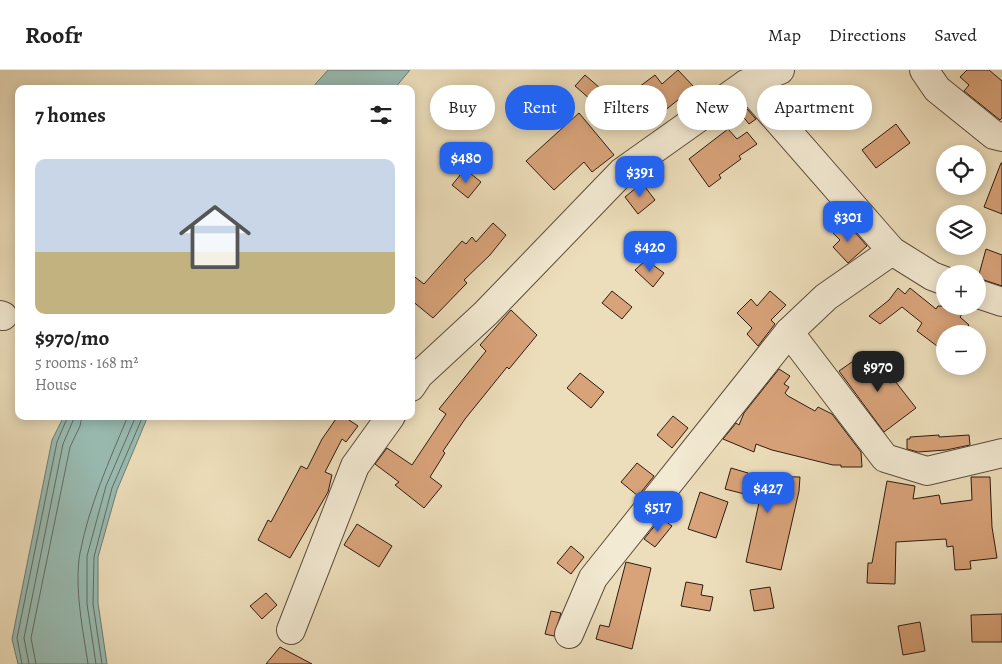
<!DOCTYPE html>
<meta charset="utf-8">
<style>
body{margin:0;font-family:Alegreya,serif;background:#f6f6f6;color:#222;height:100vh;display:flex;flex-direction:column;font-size:19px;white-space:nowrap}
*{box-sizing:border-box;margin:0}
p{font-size:16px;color:#767676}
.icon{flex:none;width:28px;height:28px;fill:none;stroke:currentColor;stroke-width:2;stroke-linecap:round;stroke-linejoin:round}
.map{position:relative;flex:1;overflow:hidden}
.drawer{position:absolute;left:15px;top:15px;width:400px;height:335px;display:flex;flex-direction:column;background:#fff;border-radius:10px;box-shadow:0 2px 12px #0003}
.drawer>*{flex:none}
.banner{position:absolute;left:430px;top:15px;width:475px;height:45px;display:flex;gap:10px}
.tools{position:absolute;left:936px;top:75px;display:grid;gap:10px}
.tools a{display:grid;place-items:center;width:50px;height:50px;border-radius:50%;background:#fff;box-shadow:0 2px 12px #0003;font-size:25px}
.price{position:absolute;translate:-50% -42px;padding:0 11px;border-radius:10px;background:#2563eb;color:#fff;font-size:16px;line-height:32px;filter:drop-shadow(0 1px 2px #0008)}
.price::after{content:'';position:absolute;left:50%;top:30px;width:15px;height:11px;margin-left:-8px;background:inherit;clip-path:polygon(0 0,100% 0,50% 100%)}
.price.on{background:#222;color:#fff}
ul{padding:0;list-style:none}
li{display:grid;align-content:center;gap:10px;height:265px;padding:0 20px}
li+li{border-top:1px solid #e0e0e0}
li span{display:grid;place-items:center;height:155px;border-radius:10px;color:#555}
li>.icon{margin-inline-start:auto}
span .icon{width:90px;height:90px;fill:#fffc;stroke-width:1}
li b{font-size:21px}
h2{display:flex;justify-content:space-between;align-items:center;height:60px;padding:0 20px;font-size:21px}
.pill{padding:0 18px;border-radius:22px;background:#fff;box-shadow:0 2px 12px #0003;font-size:18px;line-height:45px}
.pill.on{background:#2563eb;color:#fff}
header{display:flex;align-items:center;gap:30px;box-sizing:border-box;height:70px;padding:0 25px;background:#fff;border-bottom:1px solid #e0e0e0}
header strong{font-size:24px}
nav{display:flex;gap:28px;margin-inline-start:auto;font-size:18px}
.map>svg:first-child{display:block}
</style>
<header>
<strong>Roofr</strong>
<nav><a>Map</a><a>Directions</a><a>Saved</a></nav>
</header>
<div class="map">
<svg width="1002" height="594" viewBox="0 0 1002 594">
<rect width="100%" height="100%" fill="#eddebb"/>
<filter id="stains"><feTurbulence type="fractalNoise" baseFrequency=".004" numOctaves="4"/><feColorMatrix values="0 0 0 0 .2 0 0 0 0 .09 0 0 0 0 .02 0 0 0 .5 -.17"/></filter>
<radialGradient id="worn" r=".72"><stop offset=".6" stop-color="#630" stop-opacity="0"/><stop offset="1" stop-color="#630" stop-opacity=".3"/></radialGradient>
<g fill="#99bcb3" stroke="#6e7c72">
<path d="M 328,0 L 410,0 L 394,19 L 311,19 Z"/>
<path d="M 64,346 L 148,346 L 117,420 L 98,487 L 98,533 L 107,594 L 18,594 L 12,569 L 52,370 Z"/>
</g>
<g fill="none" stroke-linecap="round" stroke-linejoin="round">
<g stroke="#636c62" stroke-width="1">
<path d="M 22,594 L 17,568 L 57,372 L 68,346"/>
<path d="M 29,594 L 24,568 L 63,374 L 75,346"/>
<path d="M 36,594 L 31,568 L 70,377 L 80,356 L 82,346"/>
<path d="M 88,594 C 83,560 74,518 80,483 C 89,436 109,391 128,346"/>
<path d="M 96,594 L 87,534 L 87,486 L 106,416 L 136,346"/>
<path d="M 102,594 L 93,534 L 94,487 L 112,418 L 143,346"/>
</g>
</g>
<g fill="#d9a37a" stroke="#2d1b11">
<path d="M 678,0 L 694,17 L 653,50 L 631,23 L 655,5 L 662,14 Z"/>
<path d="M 967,0 L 989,0 L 1002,11 L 1002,48 L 1000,50 L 964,21 L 969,15 L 960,7 Z"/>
<path d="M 585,5 L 608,25 L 598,36 L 575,16 Z"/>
<path d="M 747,39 L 756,49 L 749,54 L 741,44 Z"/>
<path d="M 579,43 L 614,85 L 592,102 L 584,92 L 554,120 L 526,91 Z"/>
<path d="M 896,54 L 910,73 L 876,98 L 862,80 Z"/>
<path d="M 728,59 L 737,69 L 747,62 L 757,74 L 739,86 L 741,89 L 719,105 L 721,108 L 709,117 L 689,89 Z"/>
<path d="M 1001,93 L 1002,93 L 1002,144 L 984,137 Z"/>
<path d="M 465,99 L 481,112 L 468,128 L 452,115 Z"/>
<path d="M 642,113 L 655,130 L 638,144 L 625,127 Z"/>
<path d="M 846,152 L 867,176 L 848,193 L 833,177 L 840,170 L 833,163 Z"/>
<path d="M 493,153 L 506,165 L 490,185 L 464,210 L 467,213 L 433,248 L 411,230 L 411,204 L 424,214 L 462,171 L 466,174 L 472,167 L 476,172 Z"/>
<path d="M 986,179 L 1002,185 L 1002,216 L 978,208 Z"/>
<path d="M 646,190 L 664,203 L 653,217 L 635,200 Z"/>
<path d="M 898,218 L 905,224 L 910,218 L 936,239 L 938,236 L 968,236 L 960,247 L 969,255 L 962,264 L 945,264 L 945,282 L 917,261 L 922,253 L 902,237 L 880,254 L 869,246 L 889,230 Z"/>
<path d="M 612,221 L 632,237 L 622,249 L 602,233 Z"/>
<path d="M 770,221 L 786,235 L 771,250 L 775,254 L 758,276 L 747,264 L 752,258 L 737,243 L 751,229 L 757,236 Z"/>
<path d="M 511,240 L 537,265 L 509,299 L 507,297 L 465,349 L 443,381 L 445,383 L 430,407 L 442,416 L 424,438 L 395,415 L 399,412 L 375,394 L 387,378 L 412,395 L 446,344 L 439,339 L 486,281 L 480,275 Z"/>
<path d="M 859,287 L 864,293 L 870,289 L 890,313 L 895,311 L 916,338 L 884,362 L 839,301 Z"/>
<path d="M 779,299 L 790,306 L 784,314 L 789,317 L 785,323 L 788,326 L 815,341 L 818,337 L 832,344 L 861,382 L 862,397 L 841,397 L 841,395 L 833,395 L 772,380 L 756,374 L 754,382 L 723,369 L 736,353 L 739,355 L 744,343 Z"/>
<path d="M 580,303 L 604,322 L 591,338 L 567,318 Z"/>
<path d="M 338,346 L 343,346 L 358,356 L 346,372 L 342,369 L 325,402 L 332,405 L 328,422 L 290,488 L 258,470 L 268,450 L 271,452 L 301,396 L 307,399 L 322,369 Z"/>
<path d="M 673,346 L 688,358 L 672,378 L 657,365 Z"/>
<path d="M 939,365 L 939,367 L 969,365 L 970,375 L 946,380 L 918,382 L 907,379 L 907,369 L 910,369 L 910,367 Z"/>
<path d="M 637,393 L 654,406 L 638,426 L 621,412 Z"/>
<path d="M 731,398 L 748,403 L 748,406 L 800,407 L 799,421 L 781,500 L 746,492 L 760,428 L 725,419 Z"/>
<path d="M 971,407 L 990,407 L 992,457 L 997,488 L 970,491 L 971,499 L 955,500 L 953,476 L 947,477 L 946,469 L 896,472 L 895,514 L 867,513 L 868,493 L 872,493 L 887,411 L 915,416 L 913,429 L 939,425 L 941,434 L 972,430 Z"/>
<path d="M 700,422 L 728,432 L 716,468 L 688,459 Z"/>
<path d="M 661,448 L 672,456 L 655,477 L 644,469 Z"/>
<path d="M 357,454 L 392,476 L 379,497 L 344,475 Z"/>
<path d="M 571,476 L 584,487 L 571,504 L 557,493 Z"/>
<path d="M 626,492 L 651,498 L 632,579 L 596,569 L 600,555 L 609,557 Z"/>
<path d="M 686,512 L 703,515 L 701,525 L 713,527 L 710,541 L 681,536 Z"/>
<path d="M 770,517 L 774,538 L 754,541 L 750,520 Z"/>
<path d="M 266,523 L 277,535 L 262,549 L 250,536 Z"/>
<path d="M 551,541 L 561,543 L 554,566 L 545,564 Z"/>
<path d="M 1002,544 L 1002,572 L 972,572 L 971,545 Z"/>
<path d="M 920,552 L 925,581 L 903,585 L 898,556 Z"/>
<path d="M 280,577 L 312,594 L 266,594 Z"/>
</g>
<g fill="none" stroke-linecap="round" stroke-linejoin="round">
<g stroke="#5d4c3c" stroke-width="30">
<g id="minor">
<path d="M 924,0 L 937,19 L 994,65 L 1002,67"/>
<path d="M 746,14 L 892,181 L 932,206 L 945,211"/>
<path d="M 978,224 L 1002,232"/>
<path d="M 0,245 L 3,246"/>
<path d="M 789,262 L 885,388 L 927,401 L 1002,383"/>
<path d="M 411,317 L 419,305 L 486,243 L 622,102 L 746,14 L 780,0"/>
<path d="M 291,560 L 355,396 L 391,346"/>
<path d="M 569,564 L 593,508 L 789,262 L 826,227 L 892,181"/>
</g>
</g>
<use href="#minor" stroke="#f3ead3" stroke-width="28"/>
</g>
<rect width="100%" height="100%" filter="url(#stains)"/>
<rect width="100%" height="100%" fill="url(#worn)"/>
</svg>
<div class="tools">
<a><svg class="icon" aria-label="locate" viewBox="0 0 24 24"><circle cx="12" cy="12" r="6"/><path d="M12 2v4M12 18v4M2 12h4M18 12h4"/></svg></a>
<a><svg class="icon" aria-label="layers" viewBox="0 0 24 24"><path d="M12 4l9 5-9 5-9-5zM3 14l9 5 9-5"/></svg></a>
<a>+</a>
<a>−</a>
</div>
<b class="price" style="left:466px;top:114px">$480</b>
<b class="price" style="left:640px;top:128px">$391</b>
<b class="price" style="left:848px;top:173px">$301</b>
<b class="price" style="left:650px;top:203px">$420</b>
<b class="price on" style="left:878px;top:323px">$970</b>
<b class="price" style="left:768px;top:444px">$427</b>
<b class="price" style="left:658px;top:463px">$517</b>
<div class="banner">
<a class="pill">Buy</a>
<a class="pill on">Rent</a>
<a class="pill">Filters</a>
<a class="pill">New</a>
<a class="pill">Apartment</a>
</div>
<section class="drawer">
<h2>7 homes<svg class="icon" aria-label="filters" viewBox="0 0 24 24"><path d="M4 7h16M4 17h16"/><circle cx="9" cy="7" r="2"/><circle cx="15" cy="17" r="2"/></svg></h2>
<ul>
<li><span style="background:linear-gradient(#c9d6e8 60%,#c2b280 0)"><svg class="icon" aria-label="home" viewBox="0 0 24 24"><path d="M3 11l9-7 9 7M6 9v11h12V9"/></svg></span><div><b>$970/mo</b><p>5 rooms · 168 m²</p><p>House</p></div></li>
</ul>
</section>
</div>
